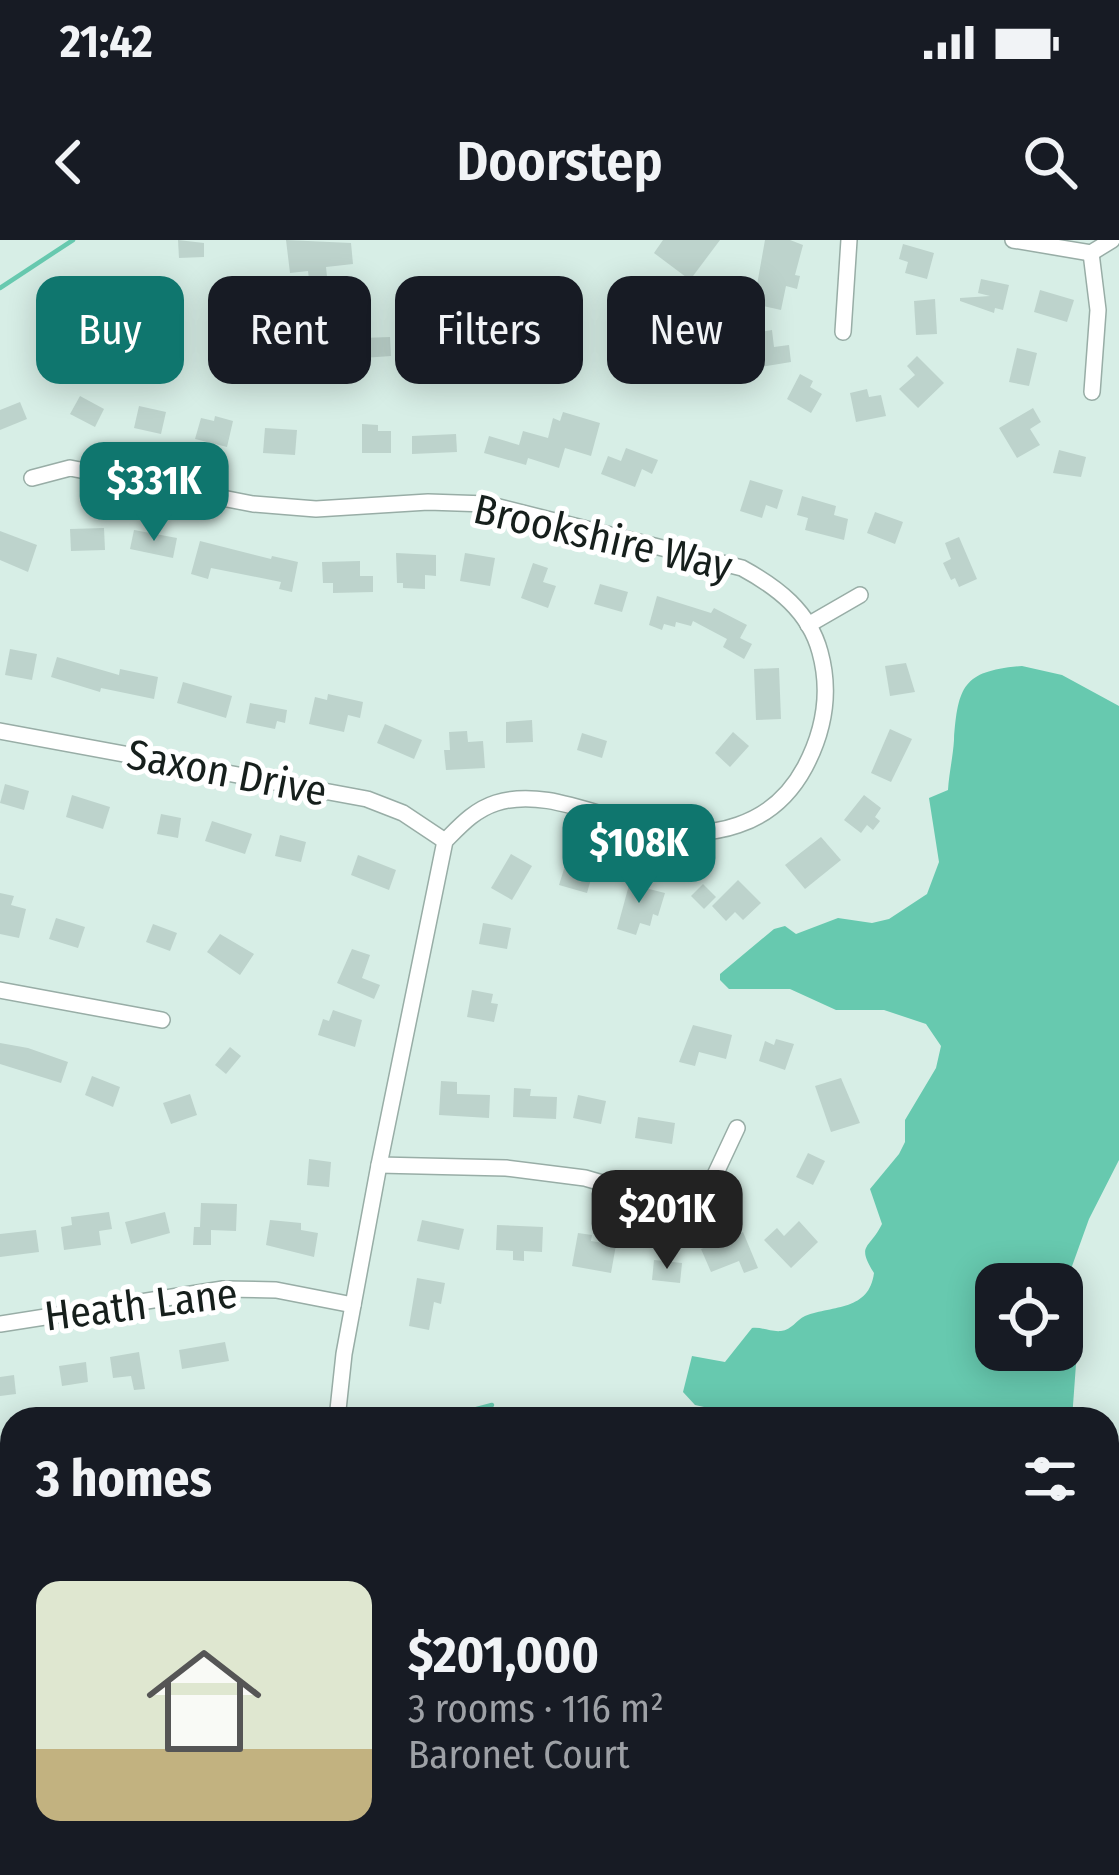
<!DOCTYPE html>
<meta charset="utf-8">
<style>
body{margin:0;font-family:"Fira Sans Condensed",sans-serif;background:#242831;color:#f1f3f6;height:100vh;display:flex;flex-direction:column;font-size:45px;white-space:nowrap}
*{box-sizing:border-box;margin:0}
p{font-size:39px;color:#9ea1a6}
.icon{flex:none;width:66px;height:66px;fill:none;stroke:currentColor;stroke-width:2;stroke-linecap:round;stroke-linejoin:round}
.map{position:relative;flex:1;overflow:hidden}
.drawer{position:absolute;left:0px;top:1167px;width:1119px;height:468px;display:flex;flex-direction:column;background:#171b24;border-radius:36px 36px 0 0;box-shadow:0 6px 30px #0003}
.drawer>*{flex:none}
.top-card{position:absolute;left:36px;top:36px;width:1047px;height:108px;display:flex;gap:24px}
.fabs{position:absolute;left:975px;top:1023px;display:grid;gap:24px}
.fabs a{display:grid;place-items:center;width:108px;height:108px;border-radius:24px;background:#171b24;box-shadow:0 6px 30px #0003;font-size:60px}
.price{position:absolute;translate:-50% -102px;padding:0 27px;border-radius:24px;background:#0f766e;color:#fff;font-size:39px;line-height:78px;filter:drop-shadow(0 3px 6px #0008)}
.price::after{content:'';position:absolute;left:50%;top:72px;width:36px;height:27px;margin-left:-18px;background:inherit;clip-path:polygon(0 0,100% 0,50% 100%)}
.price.active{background:#222;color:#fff}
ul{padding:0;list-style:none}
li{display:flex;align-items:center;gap:36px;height:300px;padding:0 36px}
li span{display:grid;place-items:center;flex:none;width:336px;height:240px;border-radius:24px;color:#555}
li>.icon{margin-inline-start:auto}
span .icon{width:144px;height:144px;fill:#fffc;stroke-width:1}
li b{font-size:51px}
h2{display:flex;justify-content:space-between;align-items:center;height:144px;padding:0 36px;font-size:51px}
.chip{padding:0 42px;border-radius:24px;background:#171b24;box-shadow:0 6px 30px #0003;font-size:42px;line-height:108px}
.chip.active{background:#0f766e;color:#fff}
.status{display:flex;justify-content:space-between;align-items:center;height:84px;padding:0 60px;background:#171b24;direction:ltr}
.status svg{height:33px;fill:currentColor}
header{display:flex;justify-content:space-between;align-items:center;height:156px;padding:0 36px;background:#171b24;font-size:54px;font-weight:600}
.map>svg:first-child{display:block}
</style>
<div class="status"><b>21:42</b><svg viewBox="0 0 49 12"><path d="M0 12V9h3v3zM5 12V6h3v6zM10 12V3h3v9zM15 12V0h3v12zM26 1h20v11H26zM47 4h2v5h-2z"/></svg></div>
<header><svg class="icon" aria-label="back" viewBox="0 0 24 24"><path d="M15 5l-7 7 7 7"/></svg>Doorstep<svg class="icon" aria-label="search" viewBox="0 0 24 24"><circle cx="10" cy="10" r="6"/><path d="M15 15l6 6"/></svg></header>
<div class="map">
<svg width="1119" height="1635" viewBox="0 0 1119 1635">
<rect width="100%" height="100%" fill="#d7eee6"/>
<g fill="#67c9af" fill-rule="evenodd">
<path d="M 1022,426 L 1062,435 L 1119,466 L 1119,920 L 1089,979 L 1071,1029 L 1068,1116 L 1076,1124 L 1072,1179 L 857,1179 L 847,1172 L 816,1179 L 806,1171 L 785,1177 L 767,1171 L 740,1175 L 695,1165 L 683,1152 L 692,1116 L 725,1122 L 752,1088 C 763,1087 771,1092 781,1091 C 792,1090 796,1080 805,1076 C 834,1065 869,1071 874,1033 C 856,1004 869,1010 882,984 L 870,949 L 899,914 L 905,902 L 905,880 L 936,828 L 941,806 L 926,784 L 884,770 L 836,770 L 790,749 L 729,749 L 720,740 L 720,734 L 774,689 L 785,686 L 796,694 L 838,678 L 872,683 L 889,679 L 927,654 L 939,622 L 929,558 L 948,550 C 949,533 953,517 954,500 C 958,445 964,431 1022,426 ZM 996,1044 L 1062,1044 L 1062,1110 L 996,1110 Z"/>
<path d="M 1107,1272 L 1119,1273 L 1119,1481 L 1107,1487 Z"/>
</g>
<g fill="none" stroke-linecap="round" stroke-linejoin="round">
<g stroke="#67c9af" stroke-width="4.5">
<path d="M 0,48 L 73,0"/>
<path d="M 439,1179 L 492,1165"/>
<path d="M 0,1228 L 12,1227"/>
<path d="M 852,1635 L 860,1623"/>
</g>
</g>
<g fill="#bdd3cc">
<path d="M 178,0 L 204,3 L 204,17 L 179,18 Z"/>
<path d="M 286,0 L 351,3 L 353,24 L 326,27 L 328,46 L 310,48 L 308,31 L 290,33 Z"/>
<path d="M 663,0 L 720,0 L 690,40 L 654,13 Z"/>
<path d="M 765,0 L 790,0 L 803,5 L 795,35 L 800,36 L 797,49 L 786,46 L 781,70 L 759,65 L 760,57 L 755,56 Z"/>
<path d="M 903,4 L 934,13 L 927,39 L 905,33 L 908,22 L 899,19 Z"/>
<path d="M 981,39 L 1009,45 L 1003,70 L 995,68 L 994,73 L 960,61 L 960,58 L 990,56 L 978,53 Z"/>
<path d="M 1040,50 L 1074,60 L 1067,82 L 1034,72 Z"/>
<path d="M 935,59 L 937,94 L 916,95 L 914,61 Z"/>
<path d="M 629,62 L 647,68 L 639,93 L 621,87 Z"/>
<path d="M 772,90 L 774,107 L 789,105 L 791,122 L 754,128 L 749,94 Z"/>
<path d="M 390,97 L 391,116 L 363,118 L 362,98 Z"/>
<path d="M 1017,108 L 1037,113 L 1029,146 L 1009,142 Z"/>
<path d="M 917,116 L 944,143 L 918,168 L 899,149 L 915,135 L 907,126 Z"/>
<path d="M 800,134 L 813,141 L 810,147 L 822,154 L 811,173 L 787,159 Z"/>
<path d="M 867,149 L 869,157 L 881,155 L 886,176 L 856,182 L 850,153 Z"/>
<path d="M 80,156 L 104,169 L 95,187 L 70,174 Z"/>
<path d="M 20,162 L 27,179 L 0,190 L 0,170 Z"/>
<path d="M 139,166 L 166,172 L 161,194 L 134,188 Z"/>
<path d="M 1033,168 L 1041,182 L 1030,189 L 1040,205 L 1017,218 L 999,188 Z"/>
<path d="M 563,172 L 600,183 L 591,216 L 565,208 L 559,228 L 528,218 L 526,225 L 484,213 L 489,196 L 519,205 L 523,191 L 548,198 L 553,178 L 560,181 Z"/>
<path d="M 215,176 L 233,181 L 227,207 L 195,199 L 201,178 L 214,181 Z"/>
<path d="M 362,184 L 378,185 L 378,191 L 391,191 L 391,213 L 362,213 Z"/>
<path d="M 265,188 L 297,190 L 295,215 L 263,213 Z"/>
<path d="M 456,194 L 457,212 L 412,214 L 412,196 Z"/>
<path d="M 626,208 L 658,220 L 652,234 L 642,229 L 635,247 L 601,234 L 608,216 L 621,221 Z"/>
<path d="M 1059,210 L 1086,217 L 1081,237 L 1053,233 Z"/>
<path d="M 750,240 L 783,250 L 777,269 L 766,265 L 762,278 L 740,271 Z"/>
<path d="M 802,256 L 836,266 L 834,275 L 848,279 L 844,300 L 805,290 L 808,278 L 797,275 Z"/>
<path d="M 875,272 L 903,282 L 895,304 L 867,293 Z"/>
<path d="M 104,288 L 105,310 L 71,311 L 70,289 Z"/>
<path d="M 134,290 L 177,298 L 173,318 L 130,309 Z"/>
<path d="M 0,291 L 37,305 L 28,332 L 0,320 Z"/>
<path d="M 959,297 L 977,339 L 959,347 L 955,338 L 951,340 L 943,323 L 951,319 L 945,303 Z"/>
<path d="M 200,301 L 271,319 L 272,316 L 298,322 L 292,352 L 279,349 L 281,342 L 211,328 L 208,339 L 191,334 Z"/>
<path d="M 396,313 L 436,315 L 436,336 L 425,335 L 425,349 L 403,348 L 403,343 L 397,343 Z"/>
<path d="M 465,313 L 495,318 L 490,346 L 460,341 Z"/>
<path d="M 360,321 L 360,336 L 373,336 L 373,352 L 333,353 L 333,343 L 323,343 L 322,322 Z"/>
<path d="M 533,323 L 548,328 L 543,342 L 556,346 L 548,368 L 521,358 Z"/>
<path d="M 600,344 L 628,352 L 622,372 L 594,364 Z"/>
<path d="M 657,356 L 711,373 L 714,368 L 747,385 L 740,398 L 752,404 L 744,419 L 723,407 L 727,399 L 693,381 L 691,386 L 676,382 L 675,387 L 664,384 L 662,390 L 649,385 Z"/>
<path d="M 10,409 L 37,414 L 32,440 L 5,435 Z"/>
<path d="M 57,417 L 119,435 L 120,429 L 158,437 L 154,459 L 101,448 L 100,452 L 51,437 Z"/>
<path d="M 906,423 L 915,452 L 890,456 L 885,426 Z"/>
<path d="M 779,428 L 781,479 L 756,480 L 754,429 Z"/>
<path d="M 183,442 L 232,456 L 226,478 L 177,463 Z"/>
<path d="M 328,454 L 363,462 L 360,478 L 348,475 L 344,492 L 309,484 L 315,457 L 327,460 Z"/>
<path d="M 250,463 L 287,470 L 285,483 L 277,481 L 275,489 L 246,483 Z"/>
<path d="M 532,480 L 533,502 L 506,503 L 506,482 Z"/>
<path d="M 385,484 L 422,500 L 414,519 L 377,503 Z"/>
<path d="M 890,489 L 912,499 L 891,542 L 871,533 Z"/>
<path d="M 467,491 L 468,502 L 483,501 L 485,528 L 446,530 L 444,510 L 450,510 L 449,492 Z"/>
<path d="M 733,492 L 749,506 L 730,527 L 715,513 Z"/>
<path d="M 582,493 L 607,501 L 602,518 L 577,510 Z"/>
<path d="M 5,544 L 29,551 L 24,570 L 0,563 Z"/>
<path d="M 72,555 L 110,567 L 103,589 L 66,577 Z"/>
<path d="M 864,555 L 881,568 L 875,577 L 880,581 L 873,590 L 867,585 L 861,593 L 844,580 Z"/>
<path d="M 161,574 L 181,578 L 178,598 L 157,594 Z"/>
<path d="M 212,581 L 252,594 L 245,614 L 205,601 Z"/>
<path d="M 280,595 L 306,602 L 301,622 L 275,616 Z"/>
<path d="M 821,597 L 841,620 L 805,649 L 785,625 Z"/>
<path d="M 511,614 L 532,626 L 512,660 L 491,648 Z"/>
<path d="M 358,615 L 396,630 L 389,650 L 351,635 Z"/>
<path d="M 568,616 L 595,625 L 587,653 L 559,645 Z"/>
<path d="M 632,634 L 644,638 L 641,647 L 665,653 L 658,676 L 653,674 L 650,686 L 640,683 L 636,695 L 617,689 Z"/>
<path d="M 738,640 L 761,663 L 743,680 L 735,672 L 726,681 L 712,666 Z"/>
<path d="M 703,644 L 716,657 L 704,669 L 691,656 Z"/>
<path d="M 0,653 L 14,656 L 11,665 L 26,669 L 19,698 L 0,694 Z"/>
<path d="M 56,678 L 85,687 L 78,708 L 49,699 Z"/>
<path d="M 483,683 L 511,688 L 507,709 L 479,704 Z"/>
<path d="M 153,684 L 177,693 L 170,711 L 146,702 Z"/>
<path d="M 220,694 L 254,714 L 240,735 L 207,712 Z"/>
<path d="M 352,709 L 370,715 L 362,738 L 380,745 L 374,759 L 337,743 Z"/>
<path d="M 472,750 L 493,754 L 491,763 L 498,764 L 494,782 L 467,777 Z"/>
<path d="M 333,770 L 362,780 L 355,807 L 318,795 L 323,779 L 329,781 Z"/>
<path d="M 693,785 L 732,795 L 726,819 L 699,812 L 695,826 L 679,822 Z"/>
<path d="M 776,799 L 794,804 L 785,830 L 759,821 L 765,801 L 774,805 Z"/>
<path d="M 0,803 L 28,808 L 68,822 L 61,843 L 0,824 Z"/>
<path d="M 230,807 L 241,816 L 226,834 L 215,825 Z"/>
<path d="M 92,836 L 120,847 L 113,867 L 85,855 Z"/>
<path d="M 841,838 L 860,883 L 831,892 L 815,846 Z"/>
<path d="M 441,841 L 457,842 L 457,854 L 490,855 L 489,878 L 439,875 Z"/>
<path d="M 514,848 L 531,849 L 530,856 L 557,857 L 556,879 L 513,877 Z"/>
<path d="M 190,854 L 197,875 L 171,884 L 163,863 Z"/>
<path d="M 578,855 L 606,861 L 601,884 L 573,878 Z"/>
<path d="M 638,877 L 675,883 L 672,904 L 635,898 Z"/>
<path d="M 808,913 L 825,921 L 813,945 L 796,937 Z"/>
<path d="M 309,919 L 331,922 L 329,947 L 307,945 Z"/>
<path d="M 201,963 L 237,964 L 236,991 L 211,990 L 211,1005 L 193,1005 L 194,987 L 200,987 Z"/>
<path d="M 109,972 L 112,989 L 99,991 L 101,1005 L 64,1010 L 61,987 L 72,985 L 71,977 Z"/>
<path d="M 165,972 L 170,993 L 131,1004 L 125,982 Z"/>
<path d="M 270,980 L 301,983 L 301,990 L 318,993 L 314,1017 L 266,1005 Z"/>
<path d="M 422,980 L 464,989 L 459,1010 L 417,1001 Z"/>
<path d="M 799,981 L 818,1002 L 791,1028 L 764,1000 L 777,988 L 784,996 Z"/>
<path d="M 497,985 L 543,987 L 542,1012 L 524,1011 L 524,1021 L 513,1020 L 513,1011 L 496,1010 Z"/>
<path d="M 36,990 L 39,1012 L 0,1017 L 0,994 Z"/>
<path d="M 743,992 L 758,1028 L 744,1033 L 739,1021 L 711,1032 L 701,1009 Z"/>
<path d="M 578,993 L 592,995 L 591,1001 L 616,1005 L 611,1033 L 572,1026 Z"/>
<path d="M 654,1020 L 682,1023 L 680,1043 L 652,1040 Z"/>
<path d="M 417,1038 L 445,1043 L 441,1064 L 434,1062 L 429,1090 L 409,1086 Z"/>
<path d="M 225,1102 L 229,1121 L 182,1129 L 179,1110 Z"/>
<path d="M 139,1112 L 145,1149 L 134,1150 L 131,1136 L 113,1138 L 110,1117 Z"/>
<path d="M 86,1122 L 88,1142 L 62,1146 L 59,1126 Z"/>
<path d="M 14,1135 L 16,1154 L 0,1156 L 0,1137 Z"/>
<path d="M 509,1623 L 539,1623 L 553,1635 L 522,1635 Z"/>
</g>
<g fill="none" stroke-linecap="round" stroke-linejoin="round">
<g stroke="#98ada6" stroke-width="18">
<g id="street">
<path d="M 1013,0 L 1091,13 L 1112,0"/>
<path d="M 1091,13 L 1098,70 L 1092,152"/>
<path d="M 843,92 L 849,0"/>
<path d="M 32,238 L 70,228 L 253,264 L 316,269 L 428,262 L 487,264 L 742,328 C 777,347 809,371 820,412 C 831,452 824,491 805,527 C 790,555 768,575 738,585 C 650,616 567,540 496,563 C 474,570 460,586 445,601 L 379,925 L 344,1114 L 337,1179"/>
<path d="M 808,385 L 860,355"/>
<path d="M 0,491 L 367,559 L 403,573 L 445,601"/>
<path d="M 0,750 L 162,780"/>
<path d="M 379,925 L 506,928 L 585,938 L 643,955 L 683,953 L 714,937 L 737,888"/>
<path d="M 0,1084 L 223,1049 L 276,1050 L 353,1065"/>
<path d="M 0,1361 L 12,1360"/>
<path d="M 315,1623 L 318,1635"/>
<path d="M 14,1635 L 76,1623"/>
</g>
</g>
<use href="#street" stroke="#fff" stroke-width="15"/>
</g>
<g text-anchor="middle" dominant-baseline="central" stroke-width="10" stroke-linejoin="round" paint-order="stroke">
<g font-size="42" fill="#161f1c" stroke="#fff">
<text transform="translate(603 298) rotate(13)">Brookshire Way</text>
<text transform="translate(227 533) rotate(11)">Saxon Drive</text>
<text transform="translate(141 1065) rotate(-7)">Heath Lane</text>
</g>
</g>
</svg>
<div class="fabs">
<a><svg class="icon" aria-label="locate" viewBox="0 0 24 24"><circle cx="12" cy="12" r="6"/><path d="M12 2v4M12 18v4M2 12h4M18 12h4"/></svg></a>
</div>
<b class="price" style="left:154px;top:304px">$331K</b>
<b class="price" style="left:639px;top:666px">$108K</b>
<b class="price active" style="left:667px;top:1032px">$201K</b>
<div class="top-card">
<a class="chip active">Buy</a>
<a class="chip">Rent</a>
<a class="chip">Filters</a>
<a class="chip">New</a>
</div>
<section class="drawer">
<h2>3 homes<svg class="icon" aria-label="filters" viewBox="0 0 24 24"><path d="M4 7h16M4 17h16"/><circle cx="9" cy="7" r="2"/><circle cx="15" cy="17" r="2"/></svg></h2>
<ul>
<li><span style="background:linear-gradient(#dfe7d0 70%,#c2b280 0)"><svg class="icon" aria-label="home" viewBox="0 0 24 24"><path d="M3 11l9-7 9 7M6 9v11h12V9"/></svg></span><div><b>$201,000</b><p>3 rooms · 116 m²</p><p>Baronet Court</p></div></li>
</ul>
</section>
</div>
